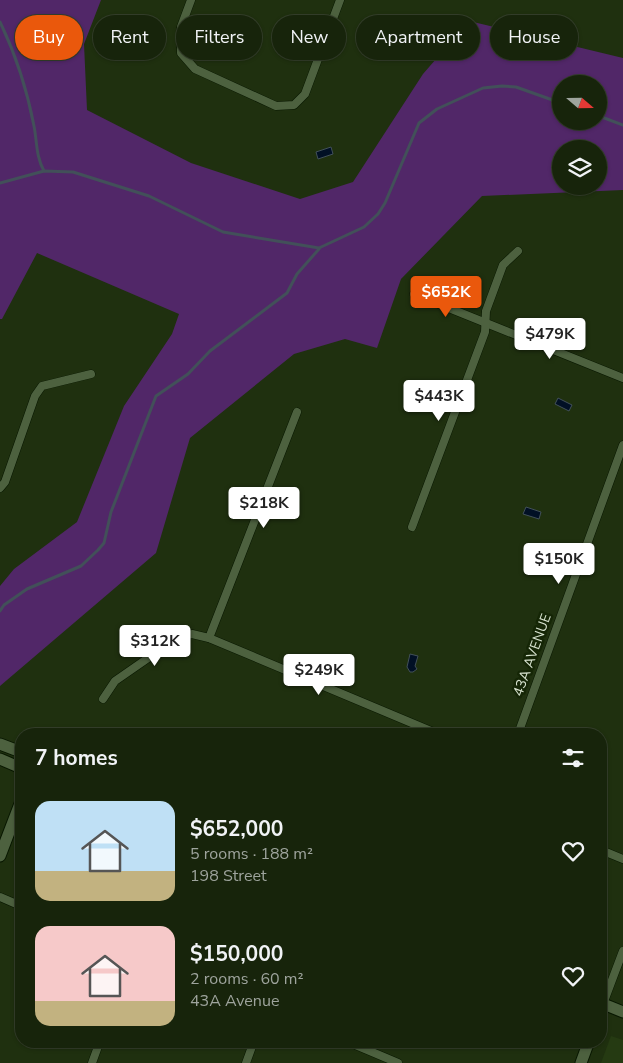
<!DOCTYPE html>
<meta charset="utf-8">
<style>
body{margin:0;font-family:"Nunito Sans",sans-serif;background:#243019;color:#f1f3f6;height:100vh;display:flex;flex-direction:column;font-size:19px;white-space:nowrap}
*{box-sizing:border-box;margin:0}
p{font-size:16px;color:#9ea49d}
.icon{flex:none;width:28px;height:28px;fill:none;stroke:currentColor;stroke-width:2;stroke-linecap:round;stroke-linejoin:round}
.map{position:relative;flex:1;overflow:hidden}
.sheet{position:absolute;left:15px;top:728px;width:592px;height:320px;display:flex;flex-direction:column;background:#17240b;border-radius:20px;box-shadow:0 1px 4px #0004,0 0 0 1px #36412c}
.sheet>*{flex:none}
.hud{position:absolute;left:15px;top:15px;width:594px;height:45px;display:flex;gap:10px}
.needle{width:32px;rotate:110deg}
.tools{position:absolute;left:552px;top:75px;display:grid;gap:10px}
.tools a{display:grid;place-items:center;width:55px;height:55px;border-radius:50%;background:#17240b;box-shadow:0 1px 4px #0004,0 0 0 1px #36412c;font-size:25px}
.price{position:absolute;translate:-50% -42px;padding:0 11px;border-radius:5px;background:#fff;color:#222;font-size:16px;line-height:32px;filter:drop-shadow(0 1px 2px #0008)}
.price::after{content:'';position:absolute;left:50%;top:30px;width:15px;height:11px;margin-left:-8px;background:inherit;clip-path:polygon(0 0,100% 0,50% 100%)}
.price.on{background:#ea580c;color:#fff}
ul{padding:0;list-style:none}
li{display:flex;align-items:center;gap:15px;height:125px;padding:0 20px}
li span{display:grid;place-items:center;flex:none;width:140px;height:100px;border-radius:15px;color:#555}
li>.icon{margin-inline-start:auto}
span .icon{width:60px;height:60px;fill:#fffc;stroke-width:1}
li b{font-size:21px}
h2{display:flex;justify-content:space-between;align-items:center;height:60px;padding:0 20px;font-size:21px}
.pill{padding:0 18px;border-radius:22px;background:#17240b;box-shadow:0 1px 4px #0004,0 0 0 1px #36412c;font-size:18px;line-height:45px}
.pill.on{background:#ea580c;color:#fff}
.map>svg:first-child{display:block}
</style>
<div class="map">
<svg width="623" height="1063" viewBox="0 0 623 1063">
<rect width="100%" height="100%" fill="#1f300f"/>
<path fill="#253a12" d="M 611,1036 L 623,1040 L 623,1063 L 601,1063 Z"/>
<path fill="#512768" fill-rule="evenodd" d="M 0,0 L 101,0 L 84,44 L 87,110 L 191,163 L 300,199 L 353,182 L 423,74 L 469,21 L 623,58 L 623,190 L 482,196 L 401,279 L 377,348 L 345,339 L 294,354 L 190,438 L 156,553 L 0,686 L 0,586 L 14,569 L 77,522 L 124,406 L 172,334 L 179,314 L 37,253 L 2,319 L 0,319 ZM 561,84 L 599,84 L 599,121 L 561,121 ZM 561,149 L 599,149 L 599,186 L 561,186 Z"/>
<g fill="#011025" stroke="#425059">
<path d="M 331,147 L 333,154 L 318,159 L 316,152 Z"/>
<path d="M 558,398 L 572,405 L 569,411 L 555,404 Z"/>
<path d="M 526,507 L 541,512 L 539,519 L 523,514 Z"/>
<path d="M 410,654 L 418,656 L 415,666 L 417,669 L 413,672 L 410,672 L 407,667 Z"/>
</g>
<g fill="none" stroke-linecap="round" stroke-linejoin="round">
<g stroke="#425059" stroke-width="3">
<path d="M 0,22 C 16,55 27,90 34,126 C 37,141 36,157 44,171"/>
<path d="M 599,116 L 623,125"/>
<path d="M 0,183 L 44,171 L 73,172 L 149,196 L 223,232 L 319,248 L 364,227 L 378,214 L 385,203 L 419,123 L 437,109 L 483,88 L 502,86 L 516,87 L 561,103"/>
<path d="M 0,611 L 4,605 L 27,589 L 81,566 L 98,550 L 104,543 L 111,512 L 156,396 L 188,374 L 210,351 L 287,293 L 297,274 L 319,249"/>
</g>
<g stroke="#081700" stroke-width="9">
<g id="street">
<path d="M 191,0 L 181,27 L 181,53 L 195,69 L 276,106 L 294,105 L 305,94 L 340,0"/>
<path d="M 414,294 L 623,378"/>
<path d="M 0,488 L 5,482 L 35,396 L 42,386 L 91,374"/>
<path d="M 412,527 L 485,332 L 486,311 L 503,265 L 518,251"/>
<path d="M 209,638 L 297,412"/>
<path d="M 103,699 L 115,681 L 177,638 L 192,634 L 209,638 L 438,734"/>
<path d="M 518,734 L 623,445"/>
<path d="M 601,850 L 623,859"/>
<path d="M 0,897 L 21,906"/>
<path d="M 603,1004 L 623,951"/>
<path d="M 346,1041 L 398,1063"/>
<path d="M 92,1063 L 100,1041"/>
<path d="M 246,1063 L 254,1041"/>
</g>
</g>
<g stroke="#081700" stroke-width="13">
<g id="secondary">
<path d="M 0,744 L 21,752"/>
<path d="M 0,759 L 21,768"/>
<path d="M 0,856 L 21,801"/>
<path d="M 601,1003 L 623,1012"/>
<path d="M 581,1063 L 589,1041"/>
</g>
</g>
<use href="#street" stroke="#4d613f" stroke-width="8"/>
<use href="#secondary" stroke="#4d613f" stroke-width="11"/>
</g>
<g text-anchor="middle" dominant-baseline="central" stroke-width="5" stroke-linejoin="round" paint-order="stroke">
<g font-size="14" fill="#d9e4d1" stroke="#152606">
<text transform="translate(532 655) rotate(-70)">43A AVENUE</text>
</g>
</g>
</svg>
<div class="tools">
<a><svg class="needle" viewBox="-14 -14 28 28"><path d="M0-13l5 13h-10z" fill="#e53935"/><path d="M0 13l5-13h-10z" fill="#9ea49d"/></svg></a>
<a><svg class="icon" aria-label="layers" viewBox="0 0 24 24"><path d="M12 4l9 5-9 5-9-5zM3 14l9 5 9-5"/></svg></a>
</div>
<b class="price on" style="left:446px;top:318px">$652K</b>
<b class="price" style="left:550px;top:360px">$479K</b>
<b class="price" style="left:439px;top:422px">$443K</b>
<b class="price" style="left:264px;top:529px">$218K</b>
<b class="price" style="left:559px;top:585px">$150K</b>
<b class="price" style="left:155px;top:667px">$312K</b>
<b class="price" style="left:319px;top:696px">$249K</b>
<div class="hud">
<a class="pill on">Buy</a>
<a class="pill">Rent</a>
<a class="pill">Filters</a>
<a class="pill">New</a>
<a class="pill">Apartment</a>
<a class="pill">House</a>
</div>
<section class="sheet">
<h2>7 homes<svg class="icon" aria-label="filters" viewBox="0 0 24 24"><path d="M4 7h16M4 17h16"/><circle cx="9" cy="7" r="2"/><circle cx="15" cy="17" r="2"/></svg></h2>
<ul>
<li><span style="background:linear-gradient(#bfe0f5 70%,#c2b280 0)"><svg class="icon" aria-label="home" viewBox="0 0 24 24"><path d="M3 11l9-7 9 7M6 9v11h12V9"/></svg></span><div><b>$652,000</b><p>5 rooms · 188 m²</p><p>198 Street</p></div><svg class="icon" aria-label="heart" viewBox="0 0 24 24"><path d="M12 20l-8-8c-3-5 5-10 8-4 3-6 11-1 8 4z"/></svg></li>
<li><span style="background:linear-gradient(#f6c9c9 75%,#c2b280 0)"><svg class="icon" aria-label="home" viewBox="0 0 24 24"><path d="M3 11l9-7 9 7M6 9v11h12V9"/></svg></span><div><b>$150,000</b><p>2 rooms · 60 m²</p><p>43A Avenue</p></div><svg class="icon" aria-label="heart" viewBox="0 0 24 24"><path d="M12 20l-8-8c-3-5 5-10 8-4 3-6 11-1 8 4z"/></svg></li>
</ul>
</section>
</div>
